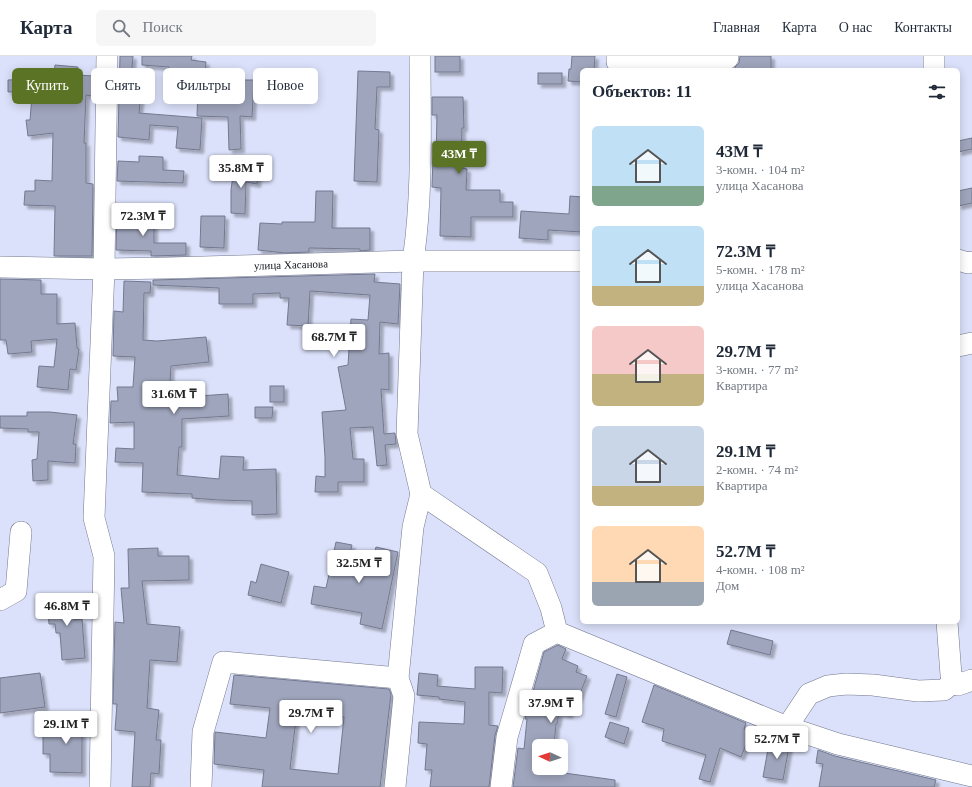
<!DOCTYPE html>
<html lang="ru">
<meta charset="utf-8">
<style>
body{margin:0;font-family:"Times New Roman",serif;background:#f6f6f7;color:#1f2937;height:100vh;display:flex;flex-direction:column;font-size:15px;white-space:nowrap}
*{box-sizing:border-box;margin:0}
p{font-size:13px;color:#747a83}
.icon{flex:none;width:22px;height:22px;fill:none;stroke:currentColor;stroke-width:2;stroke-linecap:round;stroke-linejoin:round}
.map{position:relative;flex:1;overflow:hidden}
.details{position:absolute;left:580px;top:12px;width:380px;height:556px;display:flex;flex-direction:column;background:#fff;border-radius:6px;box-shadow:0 2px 10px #0003}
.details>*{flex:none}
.guide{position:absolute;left:12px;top:12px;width:380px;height:36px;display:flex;gap:8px}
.needle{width:26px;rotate:273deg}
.fabs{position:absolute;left:532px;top:683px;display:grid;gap:8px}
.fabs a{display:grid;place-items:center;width:36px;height:36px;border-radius:6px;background:#fff;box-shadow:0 2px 10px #0003;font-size:20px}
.price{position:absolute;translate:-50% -34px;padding:0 9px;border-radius:4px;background:#fff;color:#222;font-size:13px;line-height:26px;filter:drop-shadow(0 1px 2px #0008)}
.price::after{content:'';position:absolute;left:50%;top:24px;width:12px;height:9px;margin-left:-6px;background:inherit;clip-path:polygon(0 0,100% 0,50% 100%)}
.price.active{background:#5b7325;color:#fff}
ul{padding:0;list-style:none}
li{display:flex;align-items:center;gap:12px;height:100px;padding:0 12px}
li span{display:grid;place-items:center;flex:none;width:112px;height:80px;border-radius:6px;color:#555}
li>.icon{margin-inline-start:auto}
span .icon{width:48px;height:48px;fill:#fffc;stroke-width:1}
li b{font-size:17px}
h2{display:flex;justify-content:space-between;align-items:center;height:48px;padding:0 12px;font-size:17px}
.tag{padding:0 14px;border-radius:6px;background:#fff;box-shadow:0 2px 10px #0003;font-size:14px;line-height:36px}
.tag.active{background:#5b7325;color:#fff}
header{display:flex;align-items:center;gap:24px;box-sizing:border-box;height:56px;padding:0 20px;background:#fff;border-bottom:1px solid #e0e1e3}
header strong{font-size:19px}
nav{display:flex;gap:22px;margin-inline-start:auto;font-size:14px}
.search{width:280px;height:36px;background:#f6f6f7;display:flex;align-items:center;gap:10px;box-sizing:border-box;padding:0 14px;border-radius:6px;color:#747a83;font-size:15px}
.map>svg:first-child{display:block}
</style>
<header>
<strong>Карта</strong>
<div class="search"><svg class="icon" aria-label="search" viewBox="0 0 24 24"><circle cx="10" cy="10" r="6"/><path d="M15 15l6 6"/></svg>Поиск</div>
<nav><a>Главная</a><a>Карта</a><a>О нас</a><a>Контакты</a></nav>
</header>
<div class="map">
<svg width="972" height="731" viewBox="0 0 972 731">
<defs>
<filter id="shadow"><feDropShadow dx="3.5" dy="3.5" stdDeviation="1" flood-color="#0004"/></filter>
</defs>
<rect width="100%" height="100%" fill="#dbe1fa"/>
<g fill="#9fa5bc" stroke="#73798f" fill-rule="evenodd" filter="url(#shadow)">
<path d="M 120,0 L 133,0 L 130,35 L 141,36 L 139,57 L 202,62 L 200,94 L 176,92 L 178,71 L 150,69 L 149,84 L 118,81 Z"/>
<path d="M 142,0 L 192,0 L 191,4 L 206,6 L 204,28 L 167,24 L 169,11 L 142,9 Z"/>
<rect x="435" y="0" width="25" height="16"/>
<path d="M 572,0 L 595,0 L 594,13 L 582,13 L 582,26 L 568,25 L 569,13 L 571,13 Z"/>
<path d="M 740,0 L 771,0 L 771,14 L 735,14 L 735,11 L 739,7 Z"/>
<path d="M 55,9 L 78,11 L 77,19 L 94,20 L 93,40 L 86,39 L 84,87 L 86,87 L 86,127 L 93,128 L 92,200 L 54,200 L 55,150 L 24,149 L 25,135 L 35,135 L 35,124 L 52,125 L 53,77 L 28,80 L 26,64 L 30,64 L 32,40 L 52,41 Z"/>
<path d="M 358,15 L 390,16 L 390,31 L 377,31 L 375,73 L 379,74 L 377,126 L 354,125 Z"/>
<rect x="538" y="17" width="24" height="11"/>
<path d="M 27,23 L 27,35 L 8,36 L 8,24 Z"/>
<path d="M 240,24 L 254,24 L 252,61 L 240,60 L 241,93 L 229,94 L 228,61 L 197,60 L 198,30 L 240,32 Z"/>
<path d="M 432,41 L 463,41 L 464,72 L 462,72 L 461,112 L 467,113 L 466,134 L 500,134 L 500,146 L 513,146 L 513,161 L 471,161 L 471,181 L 440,180 L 441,132 L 432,131 L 433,102 L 436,103 L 437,59 L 432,59 Z"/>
<path d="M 972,82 L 972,93 L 958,96 L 958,85 Z"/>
<path d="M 139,100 L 163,101 L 163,114 L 184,115 L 183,127 L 117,125 L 118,105 L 139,106 Z"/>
<path d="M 234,112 L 259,115 L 257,128 L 246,126 L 245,158 L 231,157 L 231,134 Z"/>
<path d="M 972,132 L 972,147 L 958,150 L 958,135 Z"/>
<path d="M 316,135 L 333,135 L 332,172 L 370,172 L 370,194 L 360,195 L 360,193 L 309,192 L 309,196 L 285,197 L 258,194 L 260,167 L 282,168 L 282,166 L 315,166 Z"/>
<path d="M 570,140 L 582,141 L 582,176 L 548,174 L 548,184 L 519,182 L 521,155 L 569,158 Z"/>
<path d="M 117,158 L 154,159 L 154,187 L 186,187 L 186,199 L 151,200 L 151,195 L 116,194 Z"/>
<path d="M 201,160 L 225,160 L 224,192 L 200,191 Z"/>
<path d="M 375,218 L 374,226 L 400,228 L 398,268 L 380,266 L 379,298 L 389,297 L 389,334 L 381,333 L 384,378 L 395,377 L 396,388 L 385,389 L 387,409 L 377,410 L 373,371 L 350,372 L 353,403 L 364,403 L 364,426 L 338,426 L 338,436 L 315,436 L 316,420 L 325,421 L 325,401 L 322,356 L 346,354 L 338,311 L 348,309 L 351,263 L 368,264 L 370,239 L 310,235 L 308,270 L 287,269 L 289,242 L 280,242 L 280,237 L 253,238 L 253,248 L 219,248 L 219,232 L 153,229 L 153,224 Z"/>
<path d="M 0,223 L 41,224 L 41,238 L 57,238 L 57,268 L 75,267 L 77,292 L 79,293 L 76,314 L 70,313 L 68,334 L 37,331 L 39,310 L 54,311 L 57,283 L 31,285 L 32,296 L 8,298 L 6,284 L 0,284 Z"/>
<path d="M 124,225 L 151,226 L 150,237 L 144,237 L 143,284 L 157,285 L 206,281 L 209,306 L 171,310 L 169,342 L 228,338 L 229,360 L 182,363 L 182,391 L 179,391 L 177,419 L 219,423 L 221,400 L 244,401 L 243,414 L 276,413 L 277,458 L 252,459 L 252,445 L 219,444 L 192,442 L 192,438 L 142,436 L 143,407 L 115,406 L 116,392 L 134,393 L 134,366 L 110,367 L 111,345 L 118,345 L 117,331 L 133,331 L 135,301 L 113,300 L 114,255 L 123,256 Z"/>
<rect x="270" y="330" width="14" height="16"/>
<path d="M 255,351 L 273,351 L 272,362 L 255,362 Z"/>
<path d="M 27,356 L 50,356 L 77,359 L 73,388 L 76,388 L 75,407 L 48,405 L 48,424 L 33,425 L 32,404 L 37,403 L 39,376 L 28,376 L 28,373 L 0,372 L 0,360 L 27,360 Z"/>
<path d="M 336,486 L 352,489 L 350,497 L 373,503 L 376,491 L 398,496 L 382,573 L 360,568 L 362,557 L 311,548 L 314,530 L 326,532 Z"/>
<path d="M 158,492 L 158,500 L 189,500 L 189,524 L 142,525 L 147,568 L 180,571 L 177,606 L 150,604 L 147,652 L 159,654 L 156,684 L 161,684 L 159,718 L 151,717 L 150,731 L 132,731 L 135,676 L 115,674 L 117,648 L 113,648 L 115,566 L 124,567 L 121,532 L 129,532 L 128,493 Z"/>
<path d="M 261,508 L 289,516 L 281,547 L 248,539 L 251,525 L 256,527 Z"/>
<path d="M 72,540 L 74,564 L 82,563 L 85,602 L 62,604 L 60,577 L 56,577 L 55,568 L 49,568 L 47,542 Z"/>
<path d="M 731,574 L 773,585 L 770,599 L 727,588 Z"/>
<path d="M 558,589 L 566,593 L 562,603 L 578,610 L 576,616 L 587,620 L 578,643 L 572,641 L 569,659 L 559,657 L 557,668 L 556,668 L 554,690 L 539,690 L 539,712 L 557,712 L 557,716 L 615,724 L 615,731 L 513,731 L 518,692 L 524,693 L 527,663 L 525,663 L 528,652 L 530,652 L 532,639 L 544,596 Z"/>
<path d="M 475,611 L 503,611 L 502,637 L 489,636 L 489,669 L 498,670 L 495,679 L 489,731 L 430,731 L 432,714 L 425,714 L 427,688 L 418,687 L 419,666 L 464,668 L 465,646 L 439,643 L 439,641 L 417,639 L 419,617 L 438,619 L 437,630 L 475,633 Z"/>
<path d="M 40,617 L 45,651 L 0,657 L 0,622 Z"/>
<path d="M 617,618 L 627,621 L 616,661 L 605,658 Z"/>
<path d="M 234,619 L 389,633 L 391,638 L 380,731 L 262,731 L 264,714 L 214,708 L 215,676 L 266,682 L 270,652 L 230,648 ZM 297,655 L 344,661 L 338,718 L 290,713 Z"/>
<path d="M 654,629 L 746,667 L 744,673 L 751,676 L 741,701 L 720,692 L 710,726 L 699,723 L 706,699 L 662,685 L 664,673 L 642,666 Z"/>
<path d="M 59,658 L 82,658 L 82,717 L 50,716 L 50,698 L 43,698 L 43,679 L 60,679 Z"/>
<path d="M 610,666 L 629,672 L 624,688 L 605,681 Z"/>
<path d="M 778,680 L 790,685 L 783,724 L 763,721 L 768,693 L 776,694 Z"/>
<path d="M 818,694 L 835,700 L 936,724 L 934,731 L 819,731 L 823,708 L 816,707 Z"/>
</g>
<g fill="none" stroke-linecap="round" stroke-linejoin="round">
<g stroke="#72778d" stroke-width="22">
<g id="minor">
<path d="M 420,0 C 420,68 423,138 413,205 L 407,378 L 421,438 L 537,517 L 551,552 L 557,576"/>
<path d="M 617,0 L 617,6 L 728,2"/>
<path d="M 934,0 L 934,14"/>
<path d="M 958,204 L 968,207 L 972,206"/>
<path id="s1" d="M 0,211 L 104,213 L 168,212 L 413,205 L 582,205"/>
<path d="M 958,290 L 972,287"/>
<path d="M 0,544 L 16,535 L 21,476"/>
<path d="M 947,566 L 951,619 L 958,629 L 972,624"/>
<path d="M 787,671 L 809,638 L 828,630 L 846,628 L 873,629 L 918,635 L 944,634 L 955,624"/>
<path d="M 100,731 L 104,500 L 94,462 L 104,213 L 107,0"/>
<path d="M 201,731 L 203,676 L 223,606 L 398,622"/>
<path d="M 395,731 L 404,640 L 398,622 L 413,471 L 421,438"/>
<path d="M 501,731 L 507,681 L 534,588 L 557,576 L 787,671 L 838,688 L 972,720"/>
</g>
</g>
<use href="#minor" stroke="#fff" stroke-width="21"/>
</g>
<g text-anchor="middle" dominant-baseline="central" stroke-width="3" stroke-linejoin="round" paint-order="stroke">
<g font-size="11" fill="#11131b" stroke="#fff">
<text stroke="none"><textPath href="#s1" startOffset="291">улица Хасанова</textPath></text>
</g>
</g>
</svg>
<div class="fabs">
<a><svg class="needle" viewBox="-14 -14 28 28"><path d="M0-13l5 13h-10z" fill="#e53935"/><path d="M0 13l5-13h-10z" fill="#747a83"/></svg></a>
</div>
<b class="price active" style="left:459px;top:119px">43M ₸</b>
<b class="price" style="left:241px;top:133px">35.8M ₸</b>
<b class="price" style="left:143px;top:181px">72.3M ₸</b>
<b class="price" style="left:334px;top:302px">68.7M ₸</b>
<b class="price" style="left:174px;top:359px">31.6M ₸</b>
<b class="price" style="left:359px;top:528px">32.5M ₸</b>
<b class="price" style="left:67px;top:571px">46.8M ₸</b>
<b class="price" style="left:551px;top:668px">37.9M ₸</b>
<b class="price" style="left:311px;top:678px">29.7M ₸</b>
<b class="price" style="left:66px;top:689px">29.1M ₸</b>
<b class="price" style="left:777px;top:704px">52.7M ₸</b>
<div class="guide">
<a class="tag active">Купить</a>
<a class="tag">Снять</a>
<a class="tag">Фильтры</a>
<a class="tag">Новое</a>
</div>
<section class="details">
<h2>Объектов: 11<svg class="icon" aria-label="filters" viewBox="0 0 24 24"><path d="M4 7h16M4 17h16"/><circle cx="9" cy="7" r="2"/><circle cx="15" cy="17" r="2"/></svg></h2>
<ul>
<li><span style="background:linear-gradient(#bfe0f5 75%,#7fa58c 0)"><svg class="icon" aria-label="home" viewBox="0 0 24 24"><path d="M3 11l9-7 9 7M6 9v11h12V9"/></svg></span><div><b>43M ₸</b><p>3-комн. · 104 m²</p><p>улица Хасанова</p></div></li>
<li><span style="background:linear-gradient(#bfe0f5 75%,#c2b280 0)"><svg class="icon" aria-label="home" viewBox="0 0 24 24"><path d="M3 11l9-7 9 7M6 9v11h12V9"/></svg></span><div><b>72.3M ₸</b><p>5-комн. · 178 m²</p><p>улица Хасанова</p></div></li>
<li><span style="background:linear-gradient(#f6c9c9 60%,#c2b280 0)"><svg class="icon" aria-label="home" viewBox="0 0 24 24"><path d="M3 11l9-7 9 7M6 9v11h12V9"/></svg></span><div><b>29.7M ₸</b><p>3-комн. · 77 m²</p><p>Квартира</p></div></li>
<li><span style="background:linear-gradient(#c9d6e8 75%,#c2b280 0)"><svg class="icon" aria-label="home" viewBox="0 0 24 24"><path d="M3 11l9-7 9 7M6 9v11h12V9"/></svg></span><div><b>29.1M ₸</b><p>2-комн. · 74 m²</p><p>Квартира</p></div></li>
<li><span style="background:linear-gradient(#ffd9b3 70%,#9aa5b1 0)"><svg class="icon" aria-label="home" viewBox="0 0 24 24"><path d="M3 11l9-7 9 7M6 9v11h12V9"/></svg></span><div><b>52.7M ₸</b><p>4-комн. · 108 m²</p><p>Дом</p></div></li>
</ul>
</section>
</div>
